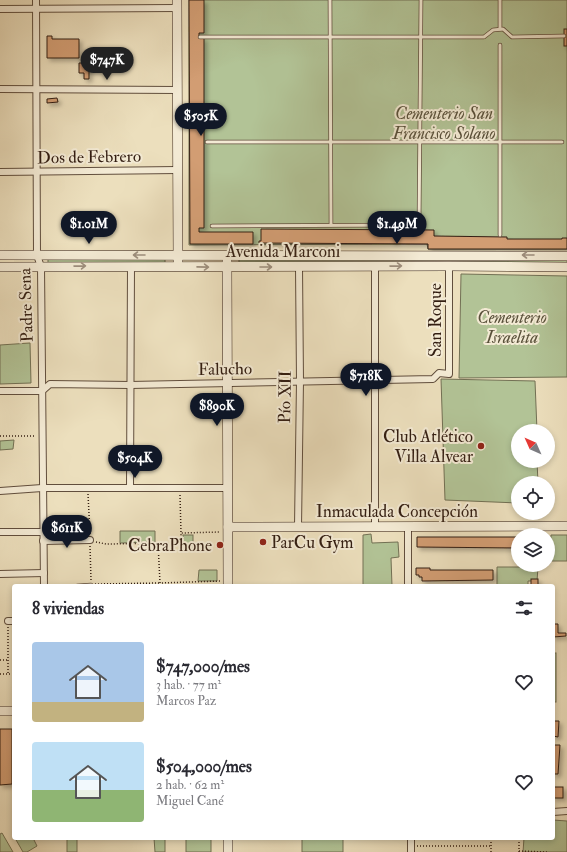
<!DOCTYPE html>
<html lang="es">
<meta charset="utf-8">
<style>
body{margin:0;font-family:"IM FELL Double Pica",serif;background:#f7f7f7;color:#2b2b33;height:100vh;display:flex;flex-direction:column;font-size:15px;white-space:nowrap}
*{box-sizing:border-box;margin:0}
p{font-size:13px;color:#7c7c81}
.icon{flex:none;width:22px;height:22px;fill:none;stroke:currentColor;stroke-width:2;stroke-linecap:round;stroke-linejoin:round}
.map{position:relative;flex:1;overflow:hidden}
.details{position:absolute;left:12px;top:584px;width:543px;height:256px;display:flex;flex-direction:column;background:#fff;border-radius:4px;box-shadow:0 2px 6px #0003}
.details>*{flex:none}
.needle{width:26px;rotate:315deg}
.fabs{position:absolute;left:511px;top:424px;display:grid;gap:8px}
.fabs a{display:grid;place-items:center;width:44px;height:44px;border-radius:50%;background:#fff;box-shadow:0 2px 6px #0003;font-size:20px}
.price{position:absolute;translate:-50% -34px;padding:0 9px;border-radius:14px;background:#111827;color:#fff;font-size:13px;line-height:26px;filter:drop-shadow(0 1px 2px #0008)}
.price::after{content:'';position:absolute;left:50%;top:24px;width:12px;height:9px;margin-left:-6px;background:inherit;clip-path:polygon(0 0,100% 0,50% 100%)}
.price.selected{background:#222;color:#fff}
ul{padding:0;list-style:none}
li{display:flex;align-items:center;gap:12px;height:100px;padding:0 20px}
li span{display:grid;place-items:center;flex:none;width:112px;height:80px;border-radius:4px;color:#555}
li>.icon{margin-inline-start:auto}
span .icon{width:48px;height:48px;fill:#fffc;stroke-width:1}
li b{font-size:17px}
h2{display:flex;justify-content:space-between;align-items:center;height:48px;padding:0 20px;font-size:17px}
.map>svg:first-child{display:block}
</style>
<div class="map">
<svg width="567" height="852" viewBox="0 0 567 852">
<defs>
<filter id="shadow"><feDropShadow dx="3" dy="3" stdDeviation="2" flood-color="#0004"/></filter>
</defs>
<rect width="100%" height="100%" fill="#ecdfbd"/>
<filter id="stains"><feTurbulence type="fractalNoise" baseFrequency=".005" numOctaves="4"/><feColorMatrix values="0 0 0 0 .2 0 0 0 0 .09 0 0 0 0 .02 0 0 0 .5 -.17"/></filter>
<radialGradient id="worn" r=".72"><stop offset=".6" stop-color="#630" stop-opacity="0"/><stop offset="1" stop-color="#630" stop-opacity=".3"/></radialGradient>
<g fill="#b2c396" stroke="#727054">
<path d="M 189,0 L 567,0 L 567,249 L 428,249 L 427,244 L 189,245 Z"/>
<rect x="48" y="259" width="117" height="4"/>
<rect x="239" y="259" width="328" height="4"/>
<path d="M 461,274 L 567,276 L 567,377 L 459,378 Z"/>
<path d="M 30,343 L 31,383 L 0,384 L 0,345 Z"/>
<path d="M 441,379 L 535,381 L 537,431 L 518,431 L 518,461 L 537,461 L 538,483 L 518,483 L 518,503 L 445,500 Z"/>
<path d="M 14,440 L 13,449 L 0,450 L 0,441 Z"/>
<path d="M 120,531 L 155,531 L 155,542 L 120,543 Z"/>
<path d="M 371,534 L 372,543 L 398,542 L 399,557 L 391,558 L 392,586 L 363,586 L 363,535 Z"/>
<rect x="183" y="535" width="10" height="12"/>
<path d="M 551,535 L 567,535 L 567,561 L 550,561 Z"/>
<path d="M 497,567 L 538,567 L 537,581 L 528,581 L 528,586 L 497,586 Z"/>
<path d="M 199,570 L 217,570 L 217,581 L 198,581 Z"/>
<rect x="553" y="653" width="3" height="49"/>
<path d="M 553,820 L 567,821 L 567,852 L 523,852 L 524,838 L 553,838 Z"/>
<path d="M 2,833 L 13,852 L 0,852 L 0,834 Z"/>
<path d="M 15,838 L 33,838 L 37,846 L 27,852 L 23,852 Z"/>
<rect x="67" y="838" width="10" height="14"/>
<path d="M 154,838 L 165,838 L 165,852 L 155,852 Z"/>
<rect x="186" y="838" width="25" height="14"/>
<rect x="302" y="838" width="41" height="14"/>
</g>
<g fill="#d29d73" stroke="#331e12" filter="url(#shadow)">
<path d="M 189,0 L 204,0 L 204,33 L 199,33 L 199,38 L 204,38 L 204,228 L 199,228 L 199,232 L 253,232 L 253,244 L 190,244 Z"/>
<rect x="564" y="29" width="3" height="17"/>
<path d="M 47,36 L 52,36 L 52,39 L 79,39 L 79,58 L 47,58 Z"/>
<path d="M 79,63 L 89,63 L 89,79 L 84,79 L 84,73 L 79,73 Z"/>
<path d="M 57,98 L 58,102 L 47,103 L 47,99 Z"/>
<path d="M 261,229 L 434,230 L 434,236 L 507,237 L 507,239 L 562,239 L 562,238 L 567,238 L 567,249 L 428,249 L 428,244 L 259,243 L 259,241 L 261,241 Z"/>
<path d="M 417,537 L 518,537 L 518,548 L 417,547 Z"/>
<path d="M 416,568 L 430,568 L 430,570 L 493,570 L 493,580 L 422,581 L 422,577 L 419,577 L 419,575 L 416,575 Z"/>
<rect x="531" y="579" width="7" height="7"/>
<path d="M 553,624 L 558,624 L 558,633 L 566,633 L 566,636 L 553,637 Z"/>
<path d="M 553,721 L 559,721 L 558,737 L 553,736 Z"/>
<path d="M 0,729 L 12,729 L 12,784 L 0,785 Z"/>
<path d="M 553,745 L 560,745 L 558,774 L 553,774 Z"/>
<rect x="553" y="787" width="10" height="11"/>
</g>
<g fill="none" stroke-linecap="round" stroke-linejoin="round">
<g stroke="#614e3d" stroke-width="4.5">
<g id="lane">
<path d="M 330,0 L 331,225"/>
<path d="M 500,0 L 500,29"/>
<path d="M 200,37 L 484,37 L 493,30 L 503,29 L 512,37 L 564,36"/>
<path d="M 500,45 L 500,235"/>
<path d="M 207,142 L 562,142"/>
<path d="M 212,226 L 419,225 L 421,0"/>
<path d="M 77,586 L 91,585"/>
</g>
</g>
<g stroke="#614e3d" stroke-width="8">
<g id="street">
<path d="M 36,0 L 37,255 L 41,267 L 44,586"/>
<path d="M 0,9 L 177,8"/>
<path d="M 0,89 L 178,90"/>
<path d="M 0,172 L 178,170"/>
<path d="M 375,267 L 375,527"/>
<path d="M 0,391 L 42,391 L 50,384 L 130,385 L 433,379 L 439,373 L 449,374 L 449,266"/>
<path d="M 130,488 L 131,266"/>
<path d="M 0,491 L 42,488 L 227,488"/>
<path d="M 408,526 L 408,586"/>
<path d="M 298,527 L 300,381 L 299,267"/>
<path d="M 0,532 L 43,532"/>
<path d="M 43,541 L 90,540"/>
<path d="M 0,574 L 44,573"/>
<path d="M 8,621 L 14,621"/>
<path d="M 553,812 L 567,811"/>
<path d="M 411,838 L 411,852"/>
</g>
</g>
<g stroke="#331e12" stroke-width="10">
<g id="secondary">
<path d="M 177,0 L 178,261"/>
<path d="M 0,255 L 567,256"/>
<path d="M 227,261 L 228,586"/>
<path d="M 0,267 L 449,266 L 567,267"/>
<path d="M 228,527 L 567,526"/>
<path d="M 0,711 L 14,711"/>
<path d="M 228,838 L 228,852"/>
</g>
</g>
<g stroke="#331e12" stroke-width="1.5" stroke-dasharray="1 2" stroke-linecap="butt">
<path d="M 0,436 L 36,436"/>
<path d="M 88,494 L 90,534"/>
<path d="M 180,495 L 181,533"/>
<path d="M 96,542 L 106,544 L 181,543 L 181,533 L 220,532"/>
<path d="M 158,543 L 160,583 L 221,581"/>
<path d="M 90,546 L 91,580"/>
<path d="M 95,584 L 160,583 L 160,586"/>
<path d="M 8,627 L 8,674"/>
<path d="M 0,660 L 8,660"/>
<path d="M 0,674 L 14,674"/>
<path d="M 417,846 L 491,846"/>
<path d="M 519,851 L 547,852"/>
<path d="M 491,852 L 491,839 L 495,838"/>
<path d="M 519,852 L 519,838"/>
</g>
<use href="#lane" stroke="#f3ead4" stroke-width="3"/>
<use href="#street" stroke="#f3ead4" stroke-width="6"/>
<use href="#secondary" stroke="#f3ead4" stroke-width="9"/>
</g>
<defs><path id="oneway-shaft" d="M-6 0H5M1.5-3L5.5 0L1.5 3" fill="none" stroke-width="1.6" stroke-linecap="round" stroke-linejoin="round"/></defs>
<g stroke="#9d8e7d">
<use href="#oneway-shaft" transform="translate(139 255) rotate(180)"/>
<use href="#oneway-shaft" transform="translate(528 255) rotate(-180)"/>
<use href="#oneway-shaft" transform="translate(80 266) rotate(-1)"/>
<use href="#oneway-shaft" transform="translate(396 266) rotate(-1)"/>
<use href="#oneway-shaft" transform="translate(203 267) rotate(1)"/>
<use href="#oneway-shaft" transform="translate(266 267)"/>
</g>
<g fill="#8f2418" stroke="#f3ead4" stroke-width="1.5">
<circle cx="481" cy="446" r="4"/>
<circle cx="263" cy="542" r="4"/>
<circle cx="220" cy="545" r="4"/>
</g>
<g text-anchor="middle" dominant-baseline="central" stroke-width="4" stroke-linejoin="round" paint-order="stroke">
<g font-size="17" font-style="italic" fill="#59503a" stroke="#f3ead4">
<text x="444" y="113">Cementerio San<tspan x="444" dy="20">Francisco Solano</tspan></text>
<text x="512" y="317">Cementerio<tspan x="512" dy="20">Israelita</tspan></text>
</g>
<g font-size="17" fill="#331e12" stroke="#f3ead4">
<text transform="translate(89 157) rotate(-1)">Dos de Febrero</text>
<text x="283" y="251">Avenida Marconi</text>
<text transform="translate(26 305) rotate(-92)">Padre Sena</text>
<text transform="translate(435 320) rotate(-90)">San Roque</text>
<text transform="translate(225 369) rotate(-1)">Falucho</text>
<text transform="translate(285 397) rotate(-89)">Pío XII</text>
<text x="397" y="511">Inmaculada Concepción</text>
</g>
<g font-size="17" fill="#331e12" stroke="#f3ead4" text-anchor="end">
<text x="473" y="436">Club Atlético<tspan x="473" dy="20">Villa Alvear</tspan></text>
<text x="271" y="542" text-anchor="start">ParCu Gym</text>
<text x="212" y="545">CebraPhone</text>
</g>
</g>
<rect width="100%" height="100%" filter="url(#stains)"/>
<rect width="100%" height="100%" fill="url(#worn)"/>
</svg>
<div class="fabs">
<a><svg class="needle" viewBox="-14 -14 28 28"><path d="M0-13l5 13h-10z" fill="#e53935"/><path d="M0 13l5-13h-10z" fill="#7c7c81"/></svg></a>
<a><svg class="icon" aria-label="locate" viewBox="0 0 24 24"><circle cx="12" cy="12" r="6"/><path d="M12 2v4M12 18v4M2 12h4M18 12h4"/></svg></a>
<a><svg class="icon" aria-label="layers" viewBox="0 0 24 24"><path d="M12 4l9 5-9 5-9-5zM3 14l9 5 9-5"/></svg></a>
</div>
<b class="price selected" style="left:107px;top:81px">$747K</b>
<b class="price" style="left:201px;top:137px">$505K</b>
<b class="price" style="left:89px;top:245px">$1.01M</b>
<b class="price" style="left:397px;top:245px">$1.49M</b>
<b class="price" style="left:366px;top:397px">$718K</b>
<b class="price" style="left:217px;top:427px">$890K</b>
<b class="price" style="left:135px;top:479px">$504K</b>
<b class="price" style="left:67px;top:549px">$611K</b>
<section class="details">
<h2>8 viviendas<svg class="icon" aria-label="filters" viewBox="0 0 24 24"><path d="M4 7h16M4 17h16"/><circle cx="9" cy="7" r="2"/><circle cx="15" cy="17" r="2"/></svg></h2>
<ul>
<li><span style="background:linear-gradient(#a9c7e8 75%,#c2b280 0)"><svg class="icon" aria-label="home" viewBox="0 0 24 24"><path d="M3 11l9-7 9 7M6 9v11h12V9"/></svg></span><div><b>$747,000/mes</b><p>3 hab. · 77 m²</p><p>Marcos Paz</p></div><svg class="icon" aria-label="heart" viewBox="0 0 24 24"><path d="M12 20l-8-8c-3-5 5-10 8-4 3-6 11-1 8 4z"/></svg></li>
<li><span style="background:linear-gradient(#bfe0f5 60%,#8fb573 0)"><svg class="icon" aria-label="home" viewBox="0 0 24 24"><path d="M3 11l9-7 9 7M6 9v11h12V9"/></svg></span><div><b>$504,000/mes</b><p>2 hab. · 62 m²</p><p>Miguel Cané</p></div><svg class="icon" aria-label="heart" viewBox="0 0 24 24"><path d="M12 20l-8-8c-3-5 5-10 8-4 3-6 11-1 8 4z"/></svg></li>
</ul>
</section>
</div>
